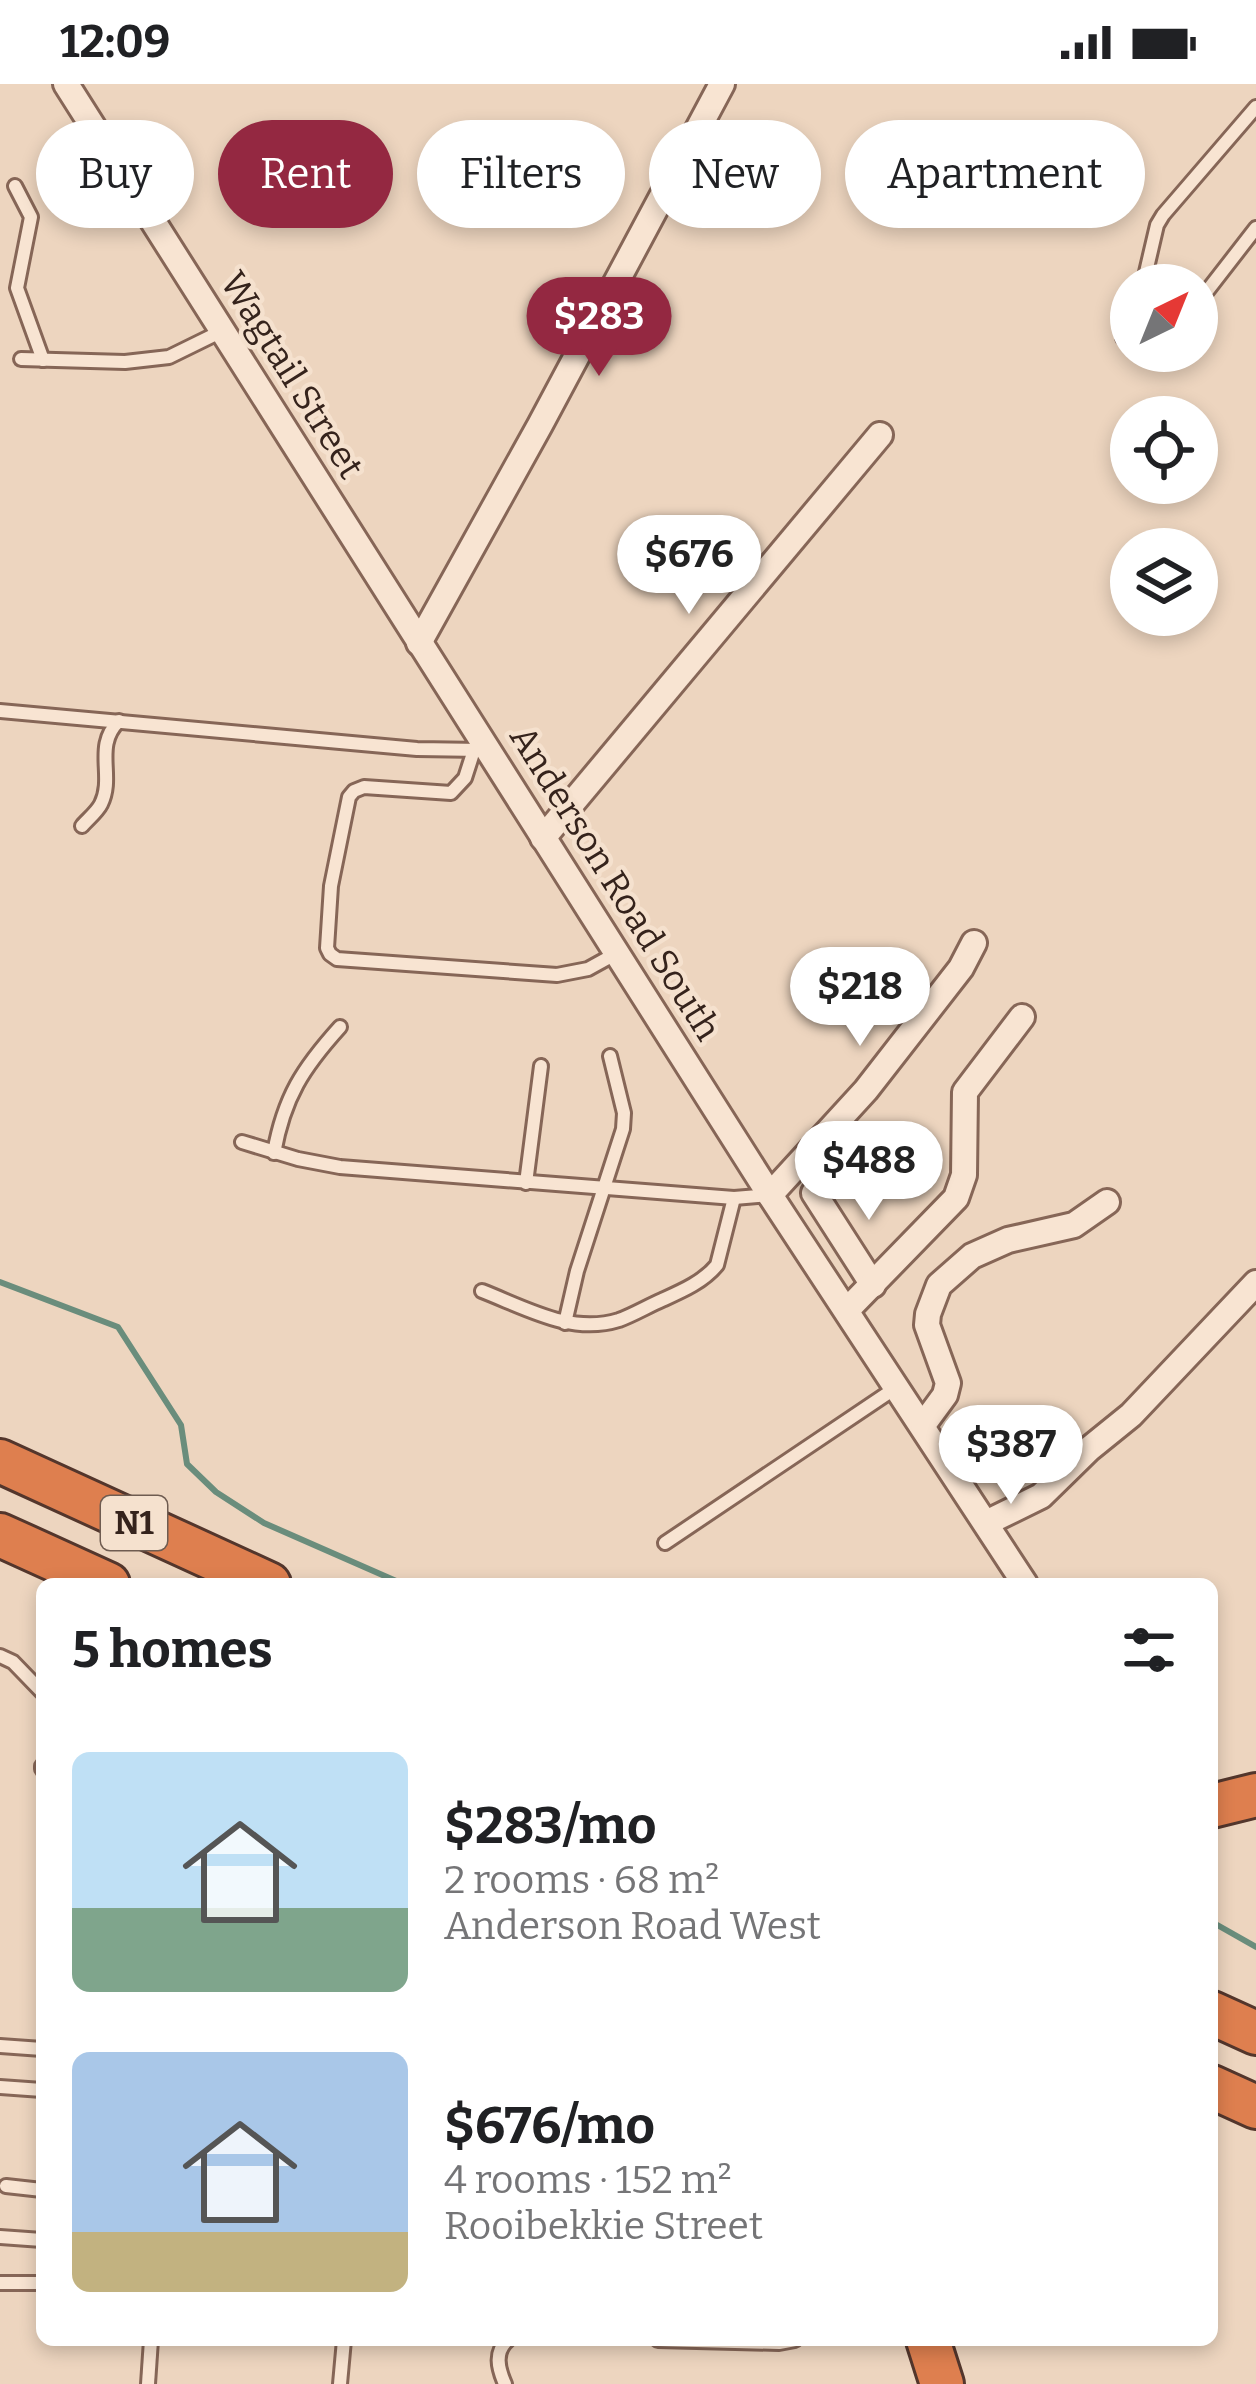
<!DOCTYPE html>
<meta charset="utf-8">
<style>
body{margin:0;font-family:Bitter,serif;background:#f2f2f2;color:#202124;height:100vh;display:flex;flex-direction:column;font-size:45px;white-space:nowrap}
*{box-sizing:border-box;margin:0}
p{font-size:39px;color:#757577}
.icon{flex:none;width:66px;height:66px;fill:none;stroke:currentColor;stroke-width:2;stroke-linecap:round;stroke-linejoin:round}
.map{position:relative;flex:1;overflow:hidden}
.drawer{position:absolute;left:36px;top:1494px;width:1182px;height:768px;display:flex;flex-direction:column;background:#fff;border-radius:18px;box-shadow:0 6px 18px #0003}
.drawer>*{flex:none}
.hud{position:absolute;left:36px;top:36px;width:1185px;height:108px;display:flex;gap:24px}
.needle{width:78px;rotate:43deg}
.fabs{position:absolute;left:1110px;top:180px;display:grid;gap:24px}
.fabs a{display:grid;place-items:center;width:108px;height:108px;border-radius:50%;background:#fff;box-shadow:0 6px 18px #0003;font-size:60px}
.price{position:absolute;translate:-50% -102px;padding:0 27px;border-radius:42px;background:#fff;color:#222;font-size:39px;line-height:78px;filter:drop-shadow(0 3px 6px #0008)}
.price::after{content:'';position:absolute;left:50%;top:72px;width:36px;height:27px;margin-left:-18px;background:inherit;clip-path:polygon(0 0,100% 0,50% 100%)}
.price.active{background:#942841;color:#fff}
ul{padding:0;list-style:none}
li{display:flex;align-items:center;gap:36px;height:300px;padding:0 36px}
li span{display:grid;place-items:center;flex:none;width:336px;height:240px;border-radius:18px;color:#555}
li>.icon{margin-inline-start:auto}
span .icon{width:144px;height:144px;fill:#fffc;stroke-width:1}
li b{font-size:51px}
h2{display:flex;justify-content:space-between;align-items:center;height:144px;padding:0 36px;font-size:51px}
.tag{padding:0 42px;border-radius:54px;background:#fff;box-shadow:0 6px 18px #0003;font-size:42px;line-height:108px}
.tag.active{background:#942841;color:#fff}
.status{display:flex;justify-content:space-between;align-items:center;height:84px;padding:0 60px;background:#fff;direction:ltr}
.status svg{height:33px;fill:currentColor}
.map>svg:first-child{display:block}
</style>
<div class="status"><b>12:09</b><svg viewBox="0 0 49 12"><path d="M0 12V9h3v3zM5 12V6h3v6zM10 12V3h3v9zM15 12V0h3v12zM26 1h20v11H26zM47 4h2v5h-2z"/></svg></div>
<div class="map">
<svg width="1256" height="2300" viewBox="0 0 1256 2300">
<rect width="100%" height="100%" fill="#edd5bf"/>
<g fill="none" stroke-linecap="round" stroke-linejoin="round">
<g stroke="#6a8d7c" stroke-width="6">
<path d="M 0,1198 L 118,1243 L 181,1341 L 187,1380 L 216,1408 L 264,1439 L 403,1500"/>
<path d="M 1212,1838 L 1256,1863"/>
</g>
<g stroke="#866657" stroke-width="18">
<g id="service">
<path d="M 15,102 L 31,133 L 17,204 L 43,276"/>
<path d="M 1143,201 L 1157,141 L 1163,131 L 1256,23"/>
<path d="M 1197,220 L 1256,144"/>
<path d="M 1123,254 L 1131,242"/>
<path d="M 21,275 L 125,278 L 169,273 L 222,247"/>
<path d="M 0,627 L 417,665 L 481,666"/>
<path d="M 474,666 L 465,694 L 451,709 L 364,703 L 354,707 L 349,713 L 331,802 L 327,864 L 330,870 L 337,875 L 557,891 L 588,885 L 617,869"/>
<path d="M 82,742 C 88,735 97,728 101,720 C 115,692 93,662 119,637"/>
<path d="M 242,1058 L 298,1075 L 340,1083 L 734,1114 L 770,1111"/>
<path d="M 274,1069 C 284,1013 303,984 340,943"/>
<path d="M 526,1099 L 541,982"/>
<path d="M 482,1207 C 526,1224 571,1251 619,1236 C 633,1231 648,1222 662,1216 C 682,1207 703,1198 717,1181 L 734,1114"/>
<path d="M 565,1239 L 577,1187 L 623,1045 L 624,1029 L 610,972"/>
<path d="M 665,1459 L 897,1303"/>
<path d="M 0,1572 L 13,1578 L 42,1608"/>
<path d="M 42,1685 L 42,1682"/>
<path d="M 0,1962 L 42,1965"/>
<path d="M 0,2003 L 42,2006"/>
<path d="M 6,2102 L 42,2106"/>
<path d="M 0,2153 L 42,2156"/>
<path d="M 0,2199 L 42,2199"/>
<path d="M 658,2256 L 779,2259 L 795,2256"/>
<path d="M 148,2300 L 151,2256"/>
<path d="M 340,2300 L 344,2256"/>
<path d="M 505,2300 C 498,2284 494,2268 508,2256"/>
</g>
</g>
<g stroke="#866657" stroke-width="30">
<g id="minor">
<path d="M 66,0 L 770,1111 L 1025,1500"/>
<path d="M 419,559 L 540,341 L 722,0"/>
<path d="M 543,754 L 880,351"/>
<path d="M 814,1109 L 873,1201"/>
<path d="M 770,1111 L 866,1006 L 961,884 L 974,859"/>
<path d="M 847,1226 L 956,1114 L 964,1091 L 965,1008 L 1022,933"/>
<path d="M 923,1341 L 945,1311 L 948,1299 L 927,1241 L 928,1230 L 939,1201 L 972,1172 L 1008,1156 L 1074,1141 L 1107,1118"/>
<path d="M 986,1439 L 1041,1412 L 1089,1365 L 1131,1331 L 1256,1199"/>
</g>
</g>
<g stroke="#53362c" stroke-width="48">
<g id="motorway">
<path d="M 0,1377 L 269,1500"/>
<path d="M 0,1451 L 108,1500"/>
<path d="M 1212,1722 L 1256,1711"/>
<path d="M 1212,1929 L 1256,1949"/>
<path d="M 1212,2003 L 1256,2023"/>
<path d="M 928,2256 L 942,2300"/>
</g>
</g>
<use href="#service" stroke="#f8e4d2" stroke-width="12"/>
<use href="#minor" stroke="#f8e4d2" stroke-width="24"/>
<use href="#motorway" stroke="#de7f4f" stroke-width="42"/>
</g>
<g text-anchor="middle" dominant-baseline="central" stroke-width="9" stroke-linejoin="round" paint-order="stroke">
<rect fill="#f5e1ce" stroke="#6f5c51" stroke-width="3" x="101" y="1412" width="66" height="54" rx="9"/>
<g font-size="33" font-weight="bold" fill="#35231c">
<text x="134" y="1439">N1</text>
</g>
<g font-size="36" fill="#35231c" stroke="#f5e1ce">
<text transform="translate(292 291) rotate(58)">Wagtail Street</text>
<text transform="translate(615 799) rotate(58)">Anderson Road South</text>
</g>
</g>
</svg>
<div class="fabs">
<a><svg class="needle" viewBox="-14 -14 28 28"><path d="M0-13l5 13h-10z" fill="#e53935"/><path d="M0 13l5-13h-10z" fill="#757577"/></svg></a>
<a><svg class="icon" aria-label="locate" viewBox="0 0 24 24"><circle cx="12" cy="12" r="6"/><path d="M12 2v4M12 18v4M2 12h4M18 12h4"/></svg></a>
<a><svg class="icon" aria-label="layers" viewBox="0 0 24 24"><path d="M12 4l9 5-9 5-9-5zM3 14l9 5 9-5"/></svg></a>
</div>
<b class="price active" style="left:599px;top:295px">$283</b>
<b class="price" style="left:689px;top:533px">$676</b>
<b class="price" style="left:860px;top:965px">$218</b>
<b class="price" style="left:869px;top:1139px">$488</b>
<b class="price" style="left:1011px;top:1423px">$387</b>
<div class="hud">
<a class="tag">Buy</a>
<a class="tag active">Rent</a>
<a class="tag">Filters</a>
<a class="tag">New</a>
<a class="tag">Apartment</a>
</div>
<section class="drawer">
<h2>5 homes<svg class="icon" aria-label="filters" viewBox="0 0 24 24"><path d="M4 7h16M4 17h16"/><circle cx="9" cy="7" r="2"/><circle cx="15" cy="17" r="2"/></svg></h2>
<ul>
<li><span style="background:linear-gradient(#bfe0f5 65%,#7fa58c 0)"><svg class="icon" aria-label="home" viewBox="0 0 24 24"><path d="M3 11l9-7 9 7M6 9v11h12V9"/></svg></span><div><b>$283/mo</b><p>2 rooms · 68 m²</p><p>Anderson Road West</p></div></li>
<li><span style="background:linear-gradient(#a9c7e8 75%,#c2b280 0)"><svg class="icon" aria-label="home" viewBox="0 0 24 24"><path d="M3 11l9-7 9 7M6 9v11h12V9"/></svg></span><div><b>$676/mo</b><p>4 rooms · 152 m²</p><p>Rooibekkie Street</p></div></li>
</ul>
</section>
</div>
